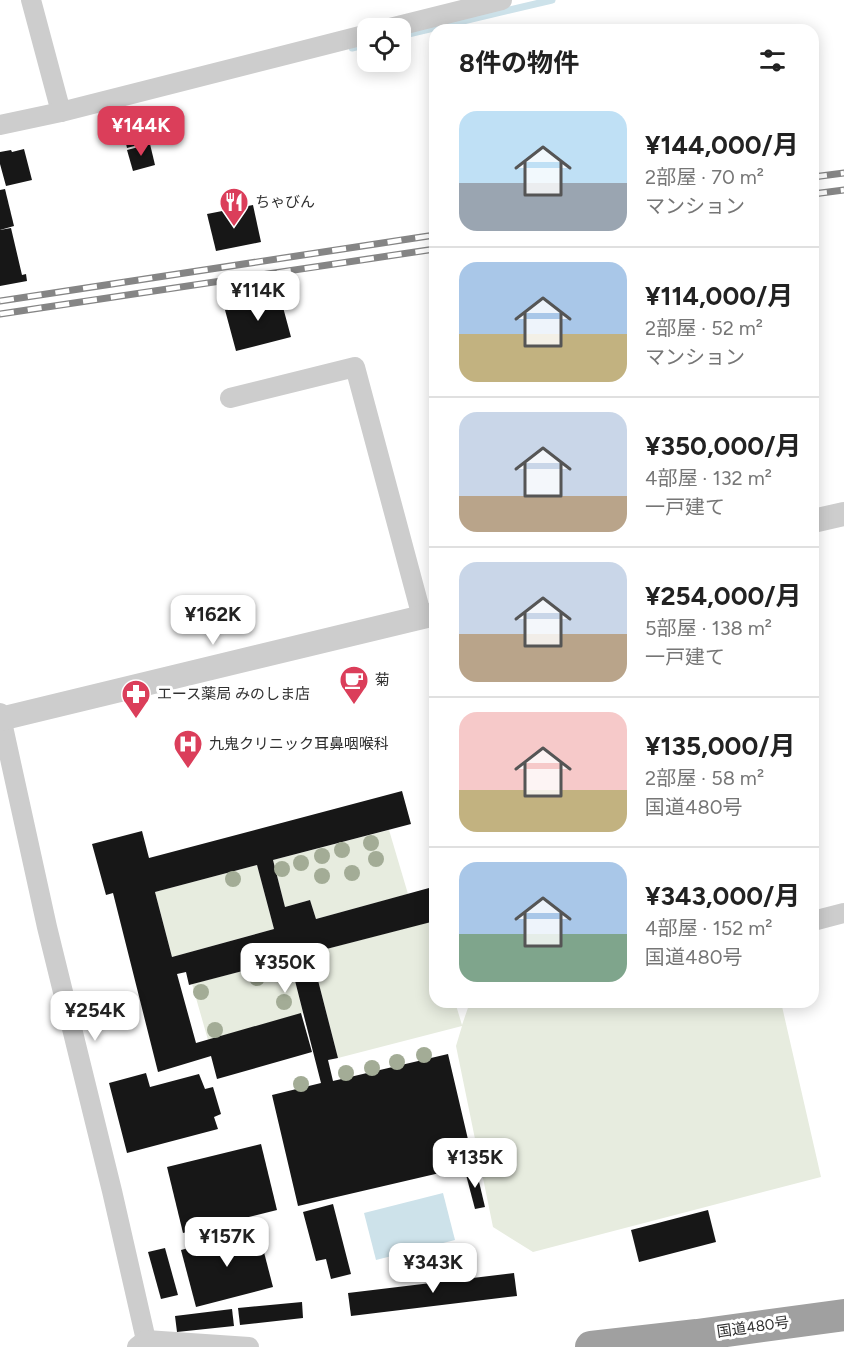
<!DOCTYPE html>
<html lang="ja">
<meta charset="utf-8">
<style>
body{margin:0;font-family:Figtree,"Noto Sans JP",sans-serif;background:#f2f2f2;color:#222;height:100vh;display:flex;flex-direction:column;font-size:22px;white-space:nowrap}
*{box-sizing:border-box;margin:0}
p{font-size:20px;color:#767676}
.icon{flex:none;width:33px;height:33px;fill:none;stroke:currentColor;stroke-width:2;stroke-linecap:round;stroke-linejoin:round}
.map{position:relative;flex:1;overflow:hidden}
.sheet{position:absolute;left:429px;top:24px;width:390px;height:984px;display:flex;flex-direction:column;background:#fff;border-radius:18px;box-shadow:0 3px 15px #0003}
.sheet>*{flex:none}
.fabs{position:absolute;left:357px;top:18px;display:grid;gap:12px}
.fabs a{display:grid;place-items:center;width:54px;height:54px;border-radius:12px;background:#fff;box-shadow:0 3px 15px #0003;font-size:30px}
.price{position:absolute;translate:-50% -51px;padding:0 14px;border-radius:12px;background:#fff;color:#222;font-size:20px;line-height:39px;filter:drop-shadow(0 2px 3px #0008)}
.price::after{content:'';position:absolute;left:50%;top:36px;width:18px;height:14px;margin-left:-9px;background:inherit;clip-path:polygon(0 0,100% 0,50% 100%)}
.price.on{background:#db3e5a;color:#fff}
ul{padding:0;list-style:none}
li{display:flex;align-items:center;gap:18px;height:150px;padding:0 30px}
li+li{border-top:2px solid #e0e0e0}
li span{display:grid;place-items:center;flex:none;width:168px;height:120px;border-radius:18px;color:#555}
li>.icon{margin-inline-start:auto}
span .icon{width:72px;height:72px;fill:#fffc;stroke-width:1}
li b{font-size:26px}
h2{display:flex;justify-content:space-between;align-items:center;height:72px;padding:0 30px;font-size:26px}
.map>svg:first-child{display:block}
</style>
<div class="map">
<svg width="844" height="1347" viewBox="0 0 844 1347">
<rect width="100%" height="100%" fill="#fff"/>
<g fill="#e7ecdf">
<path d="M 389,830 L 408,894 L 316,919 L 310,900 L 285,907 L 273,860 Z"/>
<path d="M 257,865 L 274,929 L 172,957 L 155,892 Z"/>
<path d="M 433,921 L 435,930 L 435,1002 L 455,1002 L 462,1025 L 470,1002 L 781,1002 L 821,1177 L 533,1252 L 493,1227 L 456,1046 L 462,1026 L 338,1058 L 311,953 Z"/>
<path d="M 285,960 L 287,970 L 292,969 L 303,1013 L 208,1040 L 192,984 Z"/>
</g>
<path fill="#cde2ea" d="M 443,1193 L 455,1240 L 376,1260 L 364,1213 Z"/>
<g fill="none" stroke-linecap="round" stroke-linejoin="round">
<g stroke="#cde2ea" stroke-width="7">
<path d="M 400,36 L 552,0"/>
<path d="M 352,48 L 368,44"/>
</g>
</g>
<g fill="#171717" fill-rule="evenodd">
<path d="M 136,107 L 137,109 L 139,109 L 140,112 L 148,110 L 156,140 L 127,148 L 118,111 Z"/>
<path d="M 150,144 L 155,165 L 133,171 L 127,150 Z"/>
<path d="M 24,149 L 32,180 L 6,186 L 0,164 L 0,152 L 11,150 L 12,152 Z"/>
<path d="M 5,189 L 14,226 L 0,230 L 0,190 Z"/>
<path d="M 253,205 L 261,242 L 216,251 L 207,214 Z"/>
<path d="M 11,228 L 22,275 L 26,274 L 27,281 L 0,286 L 0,230 Z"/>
<path d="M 260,296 L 261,301 L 280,296 L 291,337 L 236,351 L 225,310 L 240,306 L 238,301 Z"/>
<path d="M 402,791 L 411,824 L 273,860 L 285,907 L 310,900 L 316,919 L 429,888 L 435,911 L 435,921 L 311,953 L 338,1058 L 328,1060 L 333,1081 L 448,1054 L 474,1165 L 298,1206 L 272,1095 L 321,1083 L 292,969 L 287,970 L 285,960 L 189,985 L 186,972 L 177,974 L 196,1043 L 301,1013 L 312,1052 L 217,1079 L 211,1056 L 158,1072 L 113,893 L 106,895 L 92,844 L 142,831 L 149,858 ZM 257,865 L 274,929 L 172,957 L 155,892 Z"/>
<path d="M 146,1073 L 150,1087 L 199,1074 L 205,1089 L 213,1087 L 221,1114 L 214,1117 L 218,1129 L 127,1153 L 109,1083 Z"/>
<path d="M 261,1144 L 277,1210 L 183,1233 L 167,1167 Z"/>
<path d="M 476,1169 L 485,1207 L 475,1209 L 465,1171 Z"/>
<path d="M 333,1204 L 351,1274 L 331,1279 L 326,1259 L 316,1261 L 303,1212 Z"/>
<path d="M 708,1210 L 716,1242 L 639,1262 L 631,1230 Z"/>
<path d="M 258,1229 L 273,1287 L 196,1307 L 181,1250 Z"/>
<path d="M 165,1248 L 178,1295 L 161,1299 L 148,1252 Z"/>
<path d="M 514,1273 L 517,1296 L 351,1316 L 348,1293 Z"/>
<path d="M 302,1302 L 303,1318 L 240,1325 L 238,1308 Z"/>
<path d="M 232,1309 L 234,1326 L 177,1332 L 175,1316 Z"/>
</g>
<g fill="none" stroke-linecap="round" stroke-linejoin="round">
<g stroke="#cdcdcd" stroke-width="20">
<path d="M 31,0 L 61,112"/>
<path d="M 390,28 L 502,0"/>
<path d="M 0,125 L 61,112 L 368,34"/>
<path d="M 230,398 L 355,367 L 422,617"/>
<path d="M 0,713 L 47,927 L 112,1191 L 146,1340 L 137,1347"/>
<path d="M 813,921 L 844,913"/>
<path d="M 146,1340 L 249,1347"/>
</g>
<g stroke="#cdcdcd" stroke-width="24">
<path d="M 813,521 L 844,514"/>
<path d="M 0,719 L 435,614"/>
</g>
<path stroke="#a0a0a0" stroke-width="32" d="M 591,1347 L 697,1335 L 844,1315"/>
<g stroke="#858585" stroke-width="7">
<g id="rail">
<path d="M 813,177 L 844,173"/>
<path d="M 813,194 L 844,190"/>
<path d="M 0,301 L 435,235"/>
<path d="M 0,314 L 435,249"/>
</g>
</g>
<use href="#rail" stroke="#fff" stroke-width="4.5" stroke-dasharray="14" stroke-linecap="butt"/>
</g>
<g fill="#a3ac96">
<circle cx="371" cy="843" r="8"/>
<circle cx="342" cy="850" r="8"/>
<circle cx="322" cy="856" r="8"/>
<circle cx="376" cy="859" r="8"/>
<circle cx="301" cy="863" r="8"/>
<circle cx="282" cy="869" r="8"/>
<circle cx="352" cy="873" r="8"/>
<circle cx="322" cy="876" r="8"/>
<circle cx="233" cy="879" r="8"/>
<circle cx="257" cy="978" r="8"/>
<circle cx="201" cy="992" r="8"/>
<circle cx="284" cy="1002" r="8"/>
<circle cx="215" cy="1030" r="8"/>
<circle cx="424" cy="1055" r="8"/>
<circle cx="397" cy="1062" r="8"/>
<circle cx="372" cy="1068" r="8"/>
<circle cx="346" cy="1073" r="8"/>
<circle cx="301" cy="1084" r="8"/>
</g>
<defs>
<g id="restaurant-pin" transform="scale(1.5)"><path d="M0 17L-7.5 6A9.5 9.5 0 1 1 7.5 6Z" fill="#db3e5a" stroke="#fff"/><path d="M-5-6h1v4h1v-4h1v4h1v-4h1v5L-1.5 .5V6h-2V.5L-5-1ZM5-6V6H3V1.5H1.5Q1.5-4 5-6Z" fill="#fff"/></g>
<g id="cafe-pin" transform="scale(1.5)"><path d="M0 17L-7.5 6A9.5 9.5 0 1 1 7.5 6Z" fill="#db3e5a" stroke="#fff"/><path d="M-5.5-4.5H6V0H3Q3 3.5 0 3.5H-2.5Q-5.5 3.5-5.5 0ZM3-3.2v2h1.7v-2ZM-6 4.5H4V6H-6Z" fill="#fff"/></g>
<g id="pharmacy-pin" transform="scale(1.5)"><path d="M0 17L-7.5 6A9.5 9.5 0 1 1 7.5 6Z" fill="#db3e5a" stroke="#fff"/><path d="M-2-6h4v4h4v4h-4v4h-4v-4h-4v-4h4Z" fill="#fff"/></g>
<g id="hospital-pin" transform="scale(1.5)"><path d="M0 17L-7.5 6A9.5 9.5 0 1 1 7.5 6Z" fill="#db3e5a" stroke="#fff"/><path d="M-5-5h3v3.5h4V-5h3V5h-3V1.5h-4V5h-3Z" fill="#fff"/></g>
</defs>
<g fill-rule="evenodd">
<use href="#restaurant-pin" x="234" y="202"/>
<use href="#cafe-pin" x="354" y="680"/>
<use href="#pharmacy-pin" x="136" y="694"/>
<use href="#hospital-pin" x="188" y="744"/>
</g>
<g text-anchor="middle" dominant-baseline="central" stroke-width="6" stroke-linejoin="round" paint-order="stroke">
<g font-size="15" fill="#303030" stroke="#fff" text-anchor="start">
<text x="255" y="202">ちゃびん</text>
<text x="375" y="680">菊</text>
<text x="157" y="694">エース薬局 みのしま店</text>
<text x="209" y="744">九鬼クリニック耳鼻咽喉科</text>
</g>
<g font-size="15" fill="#303030" stroke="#fff">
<text transform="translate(753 1327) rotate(-8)">国道480号</text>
</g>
</g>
</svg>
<div class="fabs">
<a><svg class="icon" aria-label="locate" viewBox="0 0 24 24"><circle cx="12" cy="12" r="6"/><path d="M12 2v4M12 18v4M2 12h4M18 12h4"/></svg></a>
</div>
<b class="price on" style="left:141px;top:157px">¥144K</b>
<b class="price" style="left:258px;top:322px">¥114K</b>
<b class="price" style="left:213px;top:646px">¥162K</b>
<b class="price" style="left:285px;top:994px">¥350K</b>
<b class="price" style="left:95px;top:1042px">¥254K</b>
<b class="price" style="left:475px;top:1189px">¥135K</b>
<b class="price" style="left:227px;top:1268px">¥157K</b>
<b class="price" style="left:433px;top:1294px">¥343K</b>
<section class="sheet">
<h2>8件の物件<svg class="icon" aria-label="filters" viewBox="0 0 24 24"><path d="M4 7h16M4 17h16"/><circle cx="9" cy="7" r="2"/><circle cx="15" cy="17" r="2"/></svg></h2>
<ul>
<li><span style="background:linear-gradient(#bfe0f5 60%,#9aa5b1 0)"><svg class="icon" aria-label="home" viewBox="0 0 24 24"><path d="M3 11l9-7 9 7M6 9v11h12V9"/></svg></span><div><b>¥144,000/月</b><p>2部屋 · 70 m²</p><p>マンション</p></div></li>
<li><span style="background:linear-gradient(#a9c7e8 60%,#c2b280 0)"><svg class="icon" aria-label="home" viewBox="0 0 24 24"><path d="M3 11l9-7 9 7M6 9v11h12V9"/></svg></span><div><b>¥114,000/月</b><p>2部屋 · 52 m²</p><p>マンション</p></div></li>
<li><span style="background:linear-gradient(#c9d6e8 70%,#b9a48a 0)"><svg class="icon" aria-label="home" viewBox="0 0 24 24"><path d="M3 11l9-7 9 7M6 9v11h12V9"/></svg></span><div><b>¥350,000/月</b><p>4部屋 · 132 m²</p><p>一戸建て</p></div></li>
<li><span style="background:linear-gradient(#c9d6e8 60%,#b9a48a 0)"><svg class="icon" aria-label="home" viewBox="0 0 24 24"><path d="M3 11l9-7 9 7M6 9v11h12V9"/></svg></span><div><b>¥254,000/月</b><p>5部屋 · 138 m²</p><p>一戸建て</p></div></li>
<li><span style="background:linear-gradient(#f6c9c9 65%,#c2b280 0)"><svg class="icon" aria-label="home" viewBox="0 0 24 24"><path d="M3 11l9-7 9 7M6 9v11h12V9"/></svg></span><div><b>¥135,000/月</b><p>2部屋 · 58 m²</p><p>国道480号</p></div></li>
<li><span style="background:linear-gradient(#a9c7e8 60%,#7fa58c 0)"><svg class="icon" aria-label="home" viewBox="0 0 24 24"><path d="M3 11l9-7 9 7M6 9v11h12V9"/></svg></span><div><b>¥343,000/月</b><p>4部屋 · 152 m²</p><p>国道480号</p></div></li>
</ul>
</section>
</div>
